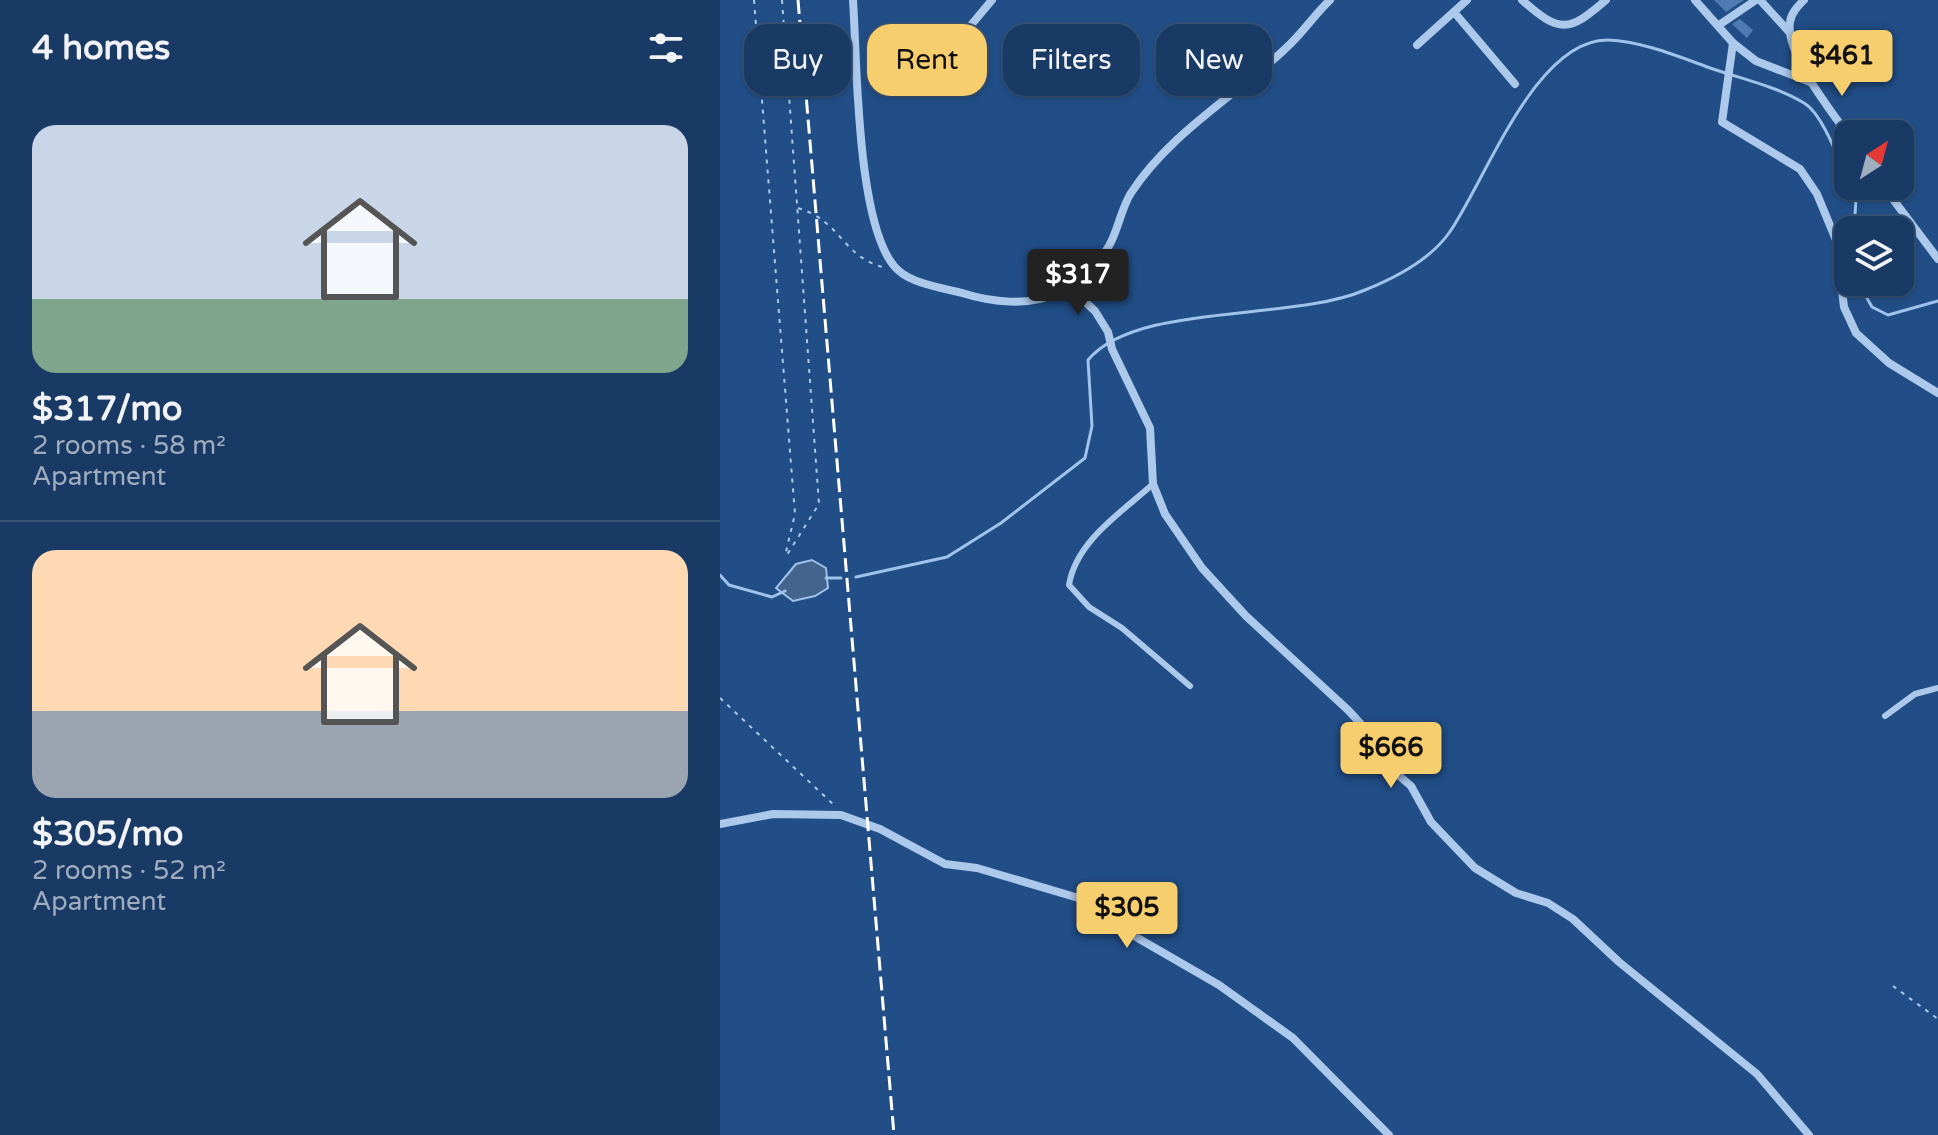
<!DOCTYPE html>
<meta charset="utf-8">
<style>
body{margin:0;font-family:"Varela Round",sans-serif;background:#22416b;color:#f1f3f6;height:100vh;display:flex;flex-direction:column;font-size:30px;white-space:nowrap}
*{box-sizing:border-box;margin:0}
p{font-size:26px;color:#9fadbf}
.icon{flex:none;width:44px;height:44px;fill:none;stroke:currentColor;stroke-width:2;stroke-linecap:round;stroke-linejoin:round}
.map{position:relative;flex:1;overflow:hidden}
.details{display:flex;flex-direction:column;background:#193a65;width:720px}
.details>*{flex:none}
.guide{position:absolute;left:24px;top:24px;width:760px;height:72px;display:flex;gap:16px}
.needle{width:52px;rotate:36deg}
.fabs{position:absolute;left:1114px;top:120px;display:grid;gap:16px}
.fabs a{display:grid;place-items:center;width:80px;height:80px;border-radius:16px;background:#193a65;box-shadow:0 2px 6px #0004,0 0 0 2px #375479;font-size:40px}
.price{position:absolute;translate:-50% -68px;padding:0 18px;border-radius:8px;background:#f6ce6d;color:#111;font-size:26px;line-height:52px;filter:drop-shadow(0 2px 4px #0008)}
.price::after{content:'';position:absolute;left:50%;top:48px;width:24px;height:18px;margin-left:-12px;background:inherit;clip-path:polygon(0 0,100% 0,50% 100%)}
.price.current{background:#222;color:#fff}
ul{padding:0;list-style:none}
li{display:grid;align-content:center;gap:16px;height:424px;padding:0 32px}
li+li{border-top:2px solid #375479}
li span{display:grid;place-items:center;height:248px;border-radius:24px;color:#555}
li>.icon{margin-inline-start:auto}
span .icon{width:144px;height:144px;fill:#fffc;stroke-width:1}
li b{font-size:34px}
h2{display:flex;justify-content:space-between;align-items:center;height:96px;padding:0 32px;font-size:34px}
.pill{padding:0 28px;border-radius:24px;background:#193a65;box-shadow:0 2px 6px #0004,0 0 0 2px #375479;font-size:28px;line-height:72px}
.pill.current{background:#f6ce6d;color:#111}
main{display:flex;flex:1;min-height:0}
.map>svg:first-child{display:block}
</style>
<main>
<section class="details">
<h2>4 homes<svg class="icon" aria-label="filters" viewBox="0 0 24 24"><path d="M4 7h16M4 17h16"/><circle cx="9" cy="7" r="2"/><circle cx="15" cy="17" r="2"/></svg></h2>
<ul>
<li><span style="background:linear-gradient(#c9d6e8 70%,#7fa58c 0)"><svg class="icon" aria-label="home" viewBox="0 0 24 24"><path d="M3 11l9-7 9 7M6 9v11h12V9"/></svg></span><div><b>$317/mo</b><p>2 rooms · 58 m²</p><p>Apartment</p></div></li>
<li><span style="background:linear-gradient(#ffd9b3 65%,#9aa5b1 0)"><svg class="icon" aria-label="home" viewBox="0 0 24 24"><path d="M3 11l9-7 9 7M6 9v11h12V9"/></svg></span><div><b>$305/mo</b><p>2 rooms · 52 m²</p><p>Apartment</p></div></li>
</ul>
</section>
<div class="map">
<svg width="1218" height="1135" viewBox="0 0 1218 1135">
<rect width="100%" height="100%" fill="#214e87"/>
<path fill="#44648d" stroke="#a0c3eb" stroke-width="2" d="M 92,560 L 106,568 L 108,588 L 95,596 L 73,601 L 56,588 L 76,564 Z"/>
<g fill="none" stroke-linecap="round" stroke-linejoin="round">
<g stroke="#a0c3eb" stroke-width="3">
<path d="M 1130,186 L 1136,199 L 1134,230"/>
<path d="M 1138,282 L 1152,307 L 1168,315 L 1218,301"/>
<path d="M 0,575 L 9,585 L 52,597 L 65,591"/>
<path d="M 136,577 L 227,557 L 281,523 L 365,458 L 372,426 L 368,360 C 416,302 571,322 645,290 C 675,278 709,261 729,233 C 765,182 815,39 888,40 C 922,41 962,58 993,69 C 1022,79 1058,87 1084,103 C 1103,114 1119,161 1128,181"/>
<path d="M 106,578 L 121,578"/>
</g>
</g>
<g fill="#4e7bb1">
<path d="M 994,0 L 1024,0 L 1006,12 Z"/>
<path d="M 1020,19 L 1033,30 L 1027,38 L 1012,24 Z"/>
</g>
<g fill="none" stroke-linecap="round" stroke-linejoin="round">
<g stroke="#acc8ea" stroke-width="2" stroke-dasharray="4 6" stroke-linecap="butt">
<path d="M 34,0 L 75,514 L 65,556"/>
<path d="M 62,0 L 99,504 L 65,558"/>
<path d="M 78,208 C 123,222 121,257 166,268"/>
<path d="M 0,698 L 114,805"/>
<path d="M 1173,986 L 1218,1019"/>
</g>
<g stroke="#acc8ea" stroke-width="6">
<path d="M 433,484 C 402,512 356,541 349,585 L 369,607 L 402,628 L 470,686"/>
<path d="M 1165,716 L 1195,694 L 1218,688"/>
</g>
<g stroke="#acc8ea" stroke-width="8">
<path d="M 133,0 C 137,57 136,235 179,271 C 194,284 223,288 242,293 C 271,302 309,307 337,293 C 354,285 382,260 390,244 C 399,227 401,209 411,193 C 450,133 514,97 565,49 C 582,34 594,15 610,0"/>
<path d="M 802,0 C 840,34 849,32 886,0"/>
<path d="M 975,0 L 1013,43 L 1002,122 L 1080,169 L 1097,194 L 1116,240 L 1124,307 L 1136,333 L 1169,363 L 1218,393"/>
<path d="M 1040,0 L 1072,35"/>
<path d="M 1084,0 C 1078,6 1071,13 1070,22 C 1065,54 1110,109 1128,135"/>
<path d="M 734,12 L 795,84"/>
<path d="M 999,25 L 1036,0"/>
<path d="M 1013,43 L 1036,61 L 1090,82"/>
<path d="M 697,45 L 747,0"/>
<path d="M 226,55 L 272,0"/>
<path d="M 1163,186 L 1218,259"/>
<path d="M 347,285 L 375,311 L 388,332 L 392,349 L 430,428 L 433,484 L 445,514 L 482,568 L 526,616 L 628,710 L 652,736 L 670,768 L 691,786 L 711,822 L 755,868 L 796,893 L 828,903 L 853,919 L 899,962 L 1037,1074 L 1089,1135"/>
<path d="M 0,824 L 53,814 L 121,815 L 160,829 L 225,864 L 257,868 L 372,902 L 409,933 L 499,985 L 573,1038 L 669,1135"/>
</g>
<path stroke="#fff" stroke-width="3" stroke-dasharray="14 6" stroke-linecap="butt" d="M 78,0 L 174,1135"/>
</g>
</svg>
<div class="fabs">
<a><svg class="needle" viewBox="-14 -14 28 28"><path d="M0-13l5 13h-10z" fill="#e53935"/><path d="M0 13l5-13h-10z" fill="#9fadbf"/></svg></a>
<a><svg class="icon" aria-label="layers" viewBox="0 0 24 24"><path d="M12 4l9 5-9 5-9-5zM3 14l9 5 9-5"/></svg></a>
</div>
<b class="price" style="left:1122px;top:98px">$461</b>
<b class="price current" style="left:358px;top:317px">$317</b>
<b class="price" style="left:671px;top:790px">$666</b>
<b class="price" style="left:407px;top:950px">$305</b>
<div class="guide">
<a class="pill">Buy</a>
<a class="pill current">Rent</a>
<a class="pill">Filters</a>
<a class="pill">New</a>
</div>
</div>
</main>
